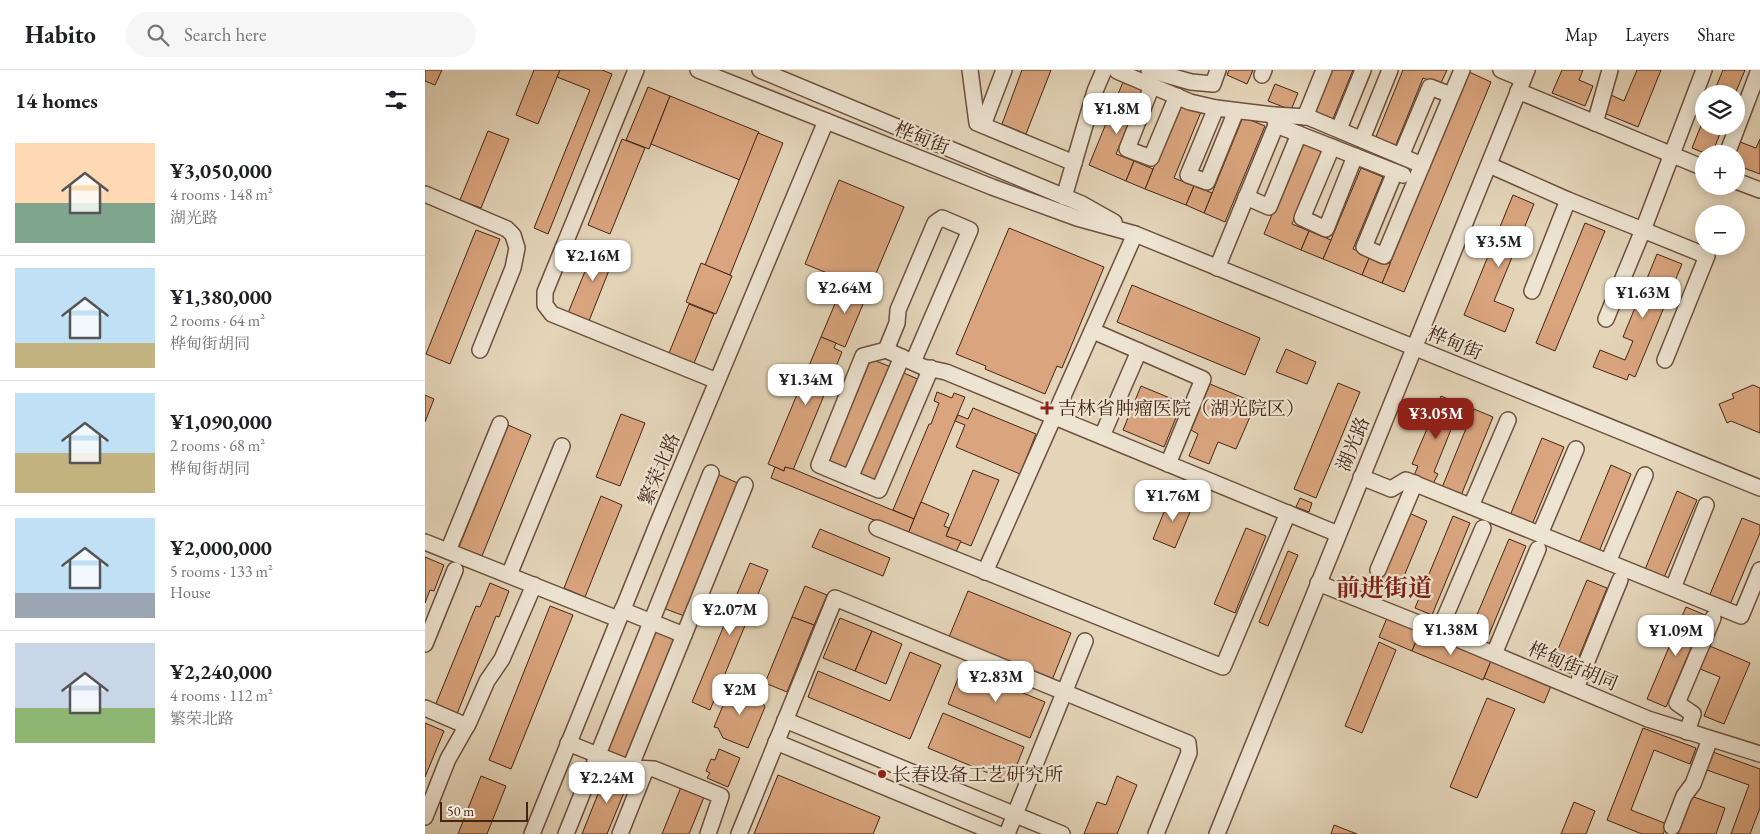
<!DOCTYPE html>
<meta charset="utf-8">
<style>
body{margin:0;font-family:"EB Garamond","Noto Serif SC",serif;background:#f6f6f6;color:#202124;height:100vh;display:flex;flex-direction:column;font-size:19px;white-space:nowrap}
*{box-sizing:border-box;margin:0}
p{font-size:16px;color:#757577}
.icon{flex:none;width:28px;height:28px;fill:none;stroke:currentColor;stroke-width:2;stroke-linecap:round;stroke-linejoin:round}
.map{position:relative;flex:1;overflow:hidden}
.side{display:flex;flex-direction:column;background:#fff;width:425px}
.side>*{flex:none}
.tools{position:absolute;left:1270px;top:15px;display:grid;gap:10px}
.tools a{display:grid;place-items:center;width:50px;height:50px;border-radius:50%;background:#fff;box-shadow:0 2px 12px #0003;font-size:25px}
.scale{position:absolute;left:15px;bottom:12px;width:88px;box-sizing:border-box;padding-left:5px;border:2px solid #452414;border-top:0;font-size:14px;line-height:18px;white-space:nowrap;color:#452414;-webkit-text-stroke:4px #ede4d2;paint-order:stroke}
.price{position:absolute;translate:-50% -42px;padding:0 11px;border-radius:10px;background:#fff;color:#222;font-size:16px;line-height:32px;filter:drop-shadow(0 1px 2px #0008)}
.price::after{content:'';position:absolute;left:50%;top:30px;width:15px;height:11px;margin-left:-8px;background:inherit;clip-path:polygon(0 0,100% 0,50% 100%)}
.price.on{background:#8f2418;color:#fff}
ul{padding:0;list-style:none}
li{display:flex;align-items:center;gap:15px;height:125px;padding:0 15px}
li+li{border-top:1px solid #e0e0e0}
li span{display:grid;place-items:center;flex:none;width:140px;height:100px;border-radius:0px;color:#555}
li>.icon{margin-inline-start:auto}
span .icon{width:60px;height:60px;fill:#fffc;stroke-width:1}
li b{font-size:21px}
h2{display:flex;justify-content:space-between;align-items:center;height:60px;padding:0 15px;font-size:21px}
header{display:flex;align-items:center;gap:30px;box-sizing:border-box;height:70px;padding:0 25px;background:#fff;border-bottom:1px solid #e0e0e0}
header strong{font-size:24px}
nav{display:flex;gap:28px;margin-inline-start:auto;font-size:18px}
.search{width:350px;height:45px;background:#f6f6f6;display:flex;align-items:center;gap:12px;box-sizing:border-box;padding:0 18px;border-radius:28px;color:#757577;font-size:19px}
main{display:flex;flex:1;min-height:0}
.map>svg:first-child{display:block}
</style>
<header>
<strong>Habito</strong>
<div class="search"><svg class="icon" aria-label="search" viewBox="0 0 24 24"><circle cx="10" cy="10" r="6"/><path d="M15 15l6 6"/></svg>Search here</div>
<nav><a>Map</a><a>Layers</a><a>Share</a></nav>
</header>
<main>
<section class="side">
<h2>14 homes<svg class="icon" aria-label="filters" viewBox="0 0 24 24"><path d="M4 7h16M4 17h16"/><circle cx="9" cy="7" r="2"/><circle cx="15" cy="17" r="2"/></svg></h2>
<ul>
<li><span style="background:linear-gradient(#ffd9b3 60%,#7fa58c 0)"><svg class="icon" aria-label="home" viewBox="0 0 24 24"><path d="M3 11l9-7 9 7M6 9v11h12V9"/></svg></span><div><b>¥3,050,000</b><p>4 rooms · 148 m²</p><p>湖光路</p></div></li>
<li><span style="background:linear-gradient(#bfe0f5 75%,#c2b280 0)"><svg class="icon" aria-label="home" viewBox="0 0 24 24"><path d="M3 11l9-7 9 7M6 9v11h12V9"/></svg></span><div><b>¥1,380,000</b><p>2 rooms · 64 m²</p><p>桦甸街胡同</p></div></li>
<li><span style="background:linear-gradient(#bfe0f5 60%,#c2b280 0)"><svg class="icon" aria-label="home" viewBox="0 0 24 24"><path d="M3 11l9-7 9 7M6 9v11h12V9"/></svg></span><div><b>¥1,090,000</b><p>2 rooms · 68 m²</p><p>桦甸街胡同</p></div></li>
<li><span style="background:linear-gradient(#bfe0f5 75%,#9aa5b1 0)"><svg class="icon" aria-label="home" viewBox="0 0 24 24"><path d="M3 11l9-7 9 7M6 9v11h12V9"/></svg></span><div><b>¥2,000,000</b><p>5 rooms · 133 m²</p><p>House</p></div></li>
<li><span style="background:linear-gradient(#c9d6e8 65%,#8fb573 0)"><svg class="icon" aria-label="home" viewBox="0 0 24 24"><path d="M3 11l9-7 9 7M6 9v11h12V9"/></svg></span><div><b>¥2,240,000</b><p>4 rooms · 112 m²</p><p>繁荣北路</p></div></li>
</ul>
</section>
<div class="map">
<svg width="1335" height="764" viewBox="0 0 1335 764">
<rect width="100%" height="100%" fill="#e4d5b9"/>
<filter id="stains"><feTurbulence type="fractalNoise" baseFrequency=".004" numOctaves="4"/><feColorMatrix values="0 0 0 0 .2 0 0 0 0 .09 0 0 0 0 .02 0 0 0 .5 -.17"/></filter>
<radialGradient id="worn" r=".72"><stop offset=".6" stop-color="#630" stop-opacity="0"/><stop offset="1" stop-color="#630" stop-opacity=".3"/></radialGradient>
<g fill="#daa57e" stroke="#452414">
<path d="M 0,0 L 17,0 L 10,15 L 0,11 Z"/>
<path d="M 109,0 L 135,0 L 113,54 L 91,45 Z"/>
<path d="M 135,0 L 177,0 L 187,4 L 123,164 L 109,158 L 165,20 L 132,7 Z"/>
<path d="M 597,0 L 626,0 L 601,64 L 577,54 Z"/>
<path d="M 804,0 L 828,0 L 822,14 L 802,5 Z"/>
<path d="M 905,0 L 928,0 L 907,51 L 888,43 Z"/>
<path d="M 978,0 L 1022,0 L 1015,15 L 998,8 L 970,77 L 950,69 Z"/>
<path d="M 1137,0 L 1158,0 L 1154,10 L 1168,16 L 1160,36 L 1127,23 Z"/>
<path d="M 1212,0 L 1236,0 L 1213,57 L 1179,43 L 1186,25 L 1199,31 Z"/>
<path d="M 1298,0 L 1320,0 L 1310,24 L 1288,24 Z"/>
<path d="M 1044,2 L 1066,12 L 979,222 L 957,213 Z"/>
<path d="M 698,12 L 717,20 L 691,84 L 709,91 L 701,111 L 664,95 Z"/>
<path d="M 850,14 L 873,23 L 866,40 L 843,31 Z"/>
<path d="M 223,17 L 245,26 L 224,79 L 201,70 Z"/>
<path d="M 245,26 L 334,62 L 315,110 L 226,74 Z"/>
<path d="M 755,33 L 776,42 L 749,108 L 769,116 L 761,135 L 720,119 Z"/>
<path d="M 818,47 L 840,56 L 800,152 L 779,143 Z"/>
<path d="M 1279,48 L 1279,56 L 1298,56 L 1287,84 L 1282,84 L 1267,78 Z"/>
<path d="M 63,61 L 84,69 L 56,138 L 35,130 Z"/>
<path d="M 333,63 L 358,73 L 305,205 L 280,195 Z"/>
<path d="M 197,69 L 220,78 L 185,164 L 163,155 Z"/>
<path d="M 1335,69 L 1335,104 L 1311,95 L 1310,84 L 1315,72 L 1331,78 Z"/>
<path d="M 877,72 L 897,81 L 867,154 L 884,161 L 876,180 L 839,164 Z"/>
<path d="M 709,91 L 728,99 L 720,119 L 701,111 Z"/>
<path d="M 936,98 L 958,107 L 928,179 L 945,186 L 937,205 L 898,189 Z"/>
<path d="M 414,110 L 479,137 L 444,220 L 380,194 Z"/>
<path d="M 769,116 L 787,123 L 779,143 L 761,135 Z"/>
<path d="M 1088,125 L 1109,134 L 1069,231 L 1089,239 L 1080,262 L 1039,245 Z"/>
<path d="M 1160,153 L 1180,161 L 1130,281 L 1111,273 Z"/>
<path d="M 584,158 L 679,197 L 637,298 L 632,296 L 620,324 L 560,299 L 561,296 L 531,284 Z"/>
<path d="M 51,160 L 75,169 L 25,294 L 1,284 Z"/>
<path d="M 884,161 L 906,170 L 898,189 L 876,180 Z"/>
<path d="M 172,172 L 192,180 L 164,251 L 143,243 Z"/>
<path d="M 1232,184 L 1257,194 L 1210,307 L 1204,304 L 1202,310 L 1168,297 L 1175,280 L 1200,290 L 1208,271 L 1198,267 Z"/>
<path d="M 945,186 L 965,194 L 957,213 L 937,205 Z"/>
<path d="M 276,193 L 307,206 L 291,244 L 261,232 Z"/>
<path d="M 420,210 L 444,220 L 420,277 L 396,267 Z"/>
<path d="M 707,215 L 835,268 L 820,305 L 692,252 Z"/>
<path d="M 264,234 L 289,244 L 267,298 L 242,288 Z"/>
<path d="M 396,267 L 411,273 L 409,278 L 417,282 L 368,400 L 360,397 L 359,401 L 343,394 Z"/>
<path d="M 861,279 L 891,292 L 882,314 L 851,302 Z"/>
<path d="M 446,289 L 466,297 L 422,403 L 402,394 Z"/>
<path d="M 474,301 L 495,310 L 451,415 L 431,406 Z"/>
<path d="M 913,313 L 935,322 L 891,428 L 869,419 Z"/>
<path d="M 785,314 L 831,333 L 811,379 L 793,372 L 784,394 L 764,386 L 773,364 L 766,360 Z"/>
<path d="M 1328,315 L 1335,318 L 1335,363 L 1306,351 L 1302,353 L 1294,334 L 1309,328 L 1307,324 Z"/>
<path d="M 716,316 L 757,333 L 739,377 L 698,360 Z"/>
<path d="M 512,322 L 527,328 L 529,323 L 540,327 L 489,449 L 468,440 L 504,354 L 506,354 L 514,333 L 509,331 Z"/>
<path d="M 0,325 L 9,329 L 0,352 Z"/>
<path d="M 1016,326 L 1040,336 L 1035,349 L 1031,347 L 1009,402 L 1013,404 L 1007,416 L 988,408 L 993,396 L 987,394 Z"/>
<path d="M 548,338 L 611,364 L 595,404 L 531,377 L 540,355 L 530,351 L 533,345 L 543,349 Z"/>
<path d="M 1049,339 L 1068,347 L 1035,428 L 1016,420 Z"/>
<path d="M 196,344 L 220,353 L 195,416 L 171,407 Z"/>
<path d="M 83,355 L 106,365 L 57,486 L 34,477 Z"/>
<path d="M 1117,368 L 1139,377 L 1106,457 L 1084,448 Z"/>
<path d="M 1186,395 L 1206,404 L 1173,484 L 1153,475 Z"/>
<path d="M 350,397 L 359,401 L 360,397 L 368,399 L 489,449 L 483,464 L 346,408 Z"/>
<path d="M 548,400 L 574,410 L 546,476 L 521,466 Z"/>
<path d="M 292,404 L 315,414 L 262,547 L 238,538 Z"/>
<path d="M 1252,421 L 1272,430 L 1238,510 L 1219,502 Z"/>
<path d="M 746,425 L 768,435 L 750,478 L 728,469 Z"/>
<path d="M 176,426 L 197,435 L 160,527 L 139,518 Z"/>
<path d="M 875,428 L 887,433 L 884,442 L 871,437 Z"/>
<path d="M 496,432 L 524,444 L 519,456 L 524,458 L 521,466 L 536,471 L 530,484 L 483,464 Z"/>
<path d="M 984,443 L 1002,451 L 974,518 L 956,511 Z"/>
<path d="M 1028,446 L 1045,453 L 1007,545 L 990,538 Z"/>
<path d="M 1317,448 L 1335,455 L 1335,463 L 1304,537 L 1283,529 Z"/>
<path d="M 821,458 L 841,466 L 810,543 L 789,534 Z"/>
<path d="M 395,459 L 465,488 L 458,506 L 387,477 Z"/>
<path d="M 1084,469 L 1101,476 L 1063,567 L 1046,559 Z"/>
<path d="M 863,481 L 873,485 L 843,556 L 834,552 Z"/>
<path d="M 0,487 L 19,495 L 9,521 L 5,520 L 0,533 Z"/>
<path d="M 325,493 L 343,500 L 285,640 L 267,632 Z"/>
<path d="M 1162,510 L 1182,518 L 1147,604 L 1126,596 Z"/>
<path d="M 65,513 L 84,521 L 74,547 L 71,546 L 32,644 L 10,636 L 51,536 L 55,537 Z"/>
<path d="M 380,516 L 402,525 L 389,555 L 367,547 Z"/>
<path d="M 543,521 L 646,563 L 627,610 L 524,567 Z"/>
<path d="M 125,536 L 148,545 L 86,699 L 64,690 Z"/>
<path d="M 1261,537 L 1280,545 L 1241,637 L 1222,629 Z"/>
<path d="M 367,547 L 389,555 L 362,622 L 340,613 Z"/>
<path d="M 415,548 L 447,561 L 430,601 L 398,588 Z"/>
<path d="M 962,548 L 995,562 L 987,581 L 954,567 Z"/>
<path d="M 230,561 L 252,570 L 203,691 L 181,682 Z"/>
<path d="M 447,561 L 477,574 L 461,614 L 430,601 Z"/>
<path d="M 995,562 L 1066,591 L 1058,610 L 987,581 Z"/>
<path d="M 954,572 L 971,580 L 937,663 L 920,656 Z"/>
<path d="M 1280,574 L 1325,593 L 1299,654 L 1279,646 L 1295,607 L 1270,597 Z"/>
<path d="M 485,582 L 516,595 L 485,669 L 383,627 L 393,601 L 465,631 Z"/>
<path d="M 1066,591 L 1126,616 L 1119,633 L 1059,608 Z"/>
<path d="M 537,598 L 620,632 L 605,668 L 523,634 Z"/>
<path d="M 307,614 L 339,627 L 337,631 L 340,637 L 323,678 L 298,668 L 293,658 L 289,657 Z"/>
<path d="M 1062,628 L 1090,639 L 1052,728 L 1025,717 Z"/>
<path d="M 518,643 L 599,677 L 585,712 L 503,678 Z"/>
<path d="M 0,653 L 19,661 L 0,707 Z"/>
<path d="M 1218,658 L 1271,678 L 1265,694 L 1229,680 L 1206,740 L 1242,754 L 1238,764 L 1217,764 L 1182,750 Z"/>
<path d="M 294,679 L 315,688 L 303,717 L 282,708 L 285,703 L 281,701 L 286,689 L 290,690 Z"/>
<path d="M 1288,682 L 1335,699 L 1335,738 L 1325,764 L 1306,764 L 1324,715 L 1282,700 Z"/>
<path d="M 183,699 L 205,708 L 182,764 L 157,764 Z"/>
<path d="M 353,705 L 455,747 L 448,764 L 329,764 Z"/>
<path d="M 56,706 L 81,716 L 62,764 L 33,764 Z"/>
<path d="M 692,706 L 712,715 L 692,764 L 659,764 L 672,732 L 681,735 Z"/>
<path d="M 256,717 L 279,727 L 264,764 L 237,764 Z"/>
<path d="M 1266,726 L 1300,738 L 1291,764 L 1253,764 Z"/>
<path d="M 1149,732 L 1170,741 L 1161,764 L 1136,764 Z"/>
<path d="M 909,755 L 932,764 L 906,764 Z"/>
</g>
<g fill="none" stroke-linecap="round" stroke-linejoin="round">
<g stroke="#6d503d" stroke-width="18">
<g id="minor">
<path d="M 211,0 L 120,222 L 120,235 L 127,244 L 137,248 L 292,311"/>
<path d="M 273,0 L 567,117 L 652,148 L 710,164 L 1335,418"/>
<path d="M 335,0 L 657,134 L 689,152"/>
<path d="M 545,0 L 552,53 L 649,93"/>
<path d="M 724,0 L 766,12 L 788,14 L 793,0"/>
<path d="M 1076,0 L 1098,9"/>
<path d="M 692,1 L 765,32 L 791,38 L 849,45 L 883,47 L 997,95"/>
<path d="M 837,5 L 839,0"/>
<path d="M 727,16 L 702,79 L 726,88 L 752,26"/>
<path d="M 1093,21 L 1279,98"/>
<path d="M 791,38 L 763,105 L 782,112 L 811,41"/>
<path d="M 849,45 L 851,55 L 978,105"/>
<path d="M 880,47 L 899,0"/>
<path d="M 1170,53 L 1185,0"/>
<path d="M 558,55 L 579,0"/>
<path d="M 914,59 L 938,0"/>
<path d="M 937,69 L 965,0"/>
<path d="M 907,77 L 877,148 L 901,159 L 930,86"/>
<path d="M 1302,84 L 1334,0"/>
<path d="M 976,86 L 1005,17 L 1026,25"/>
<path d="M 1064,95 L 1143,130 L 1218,160 L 1279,0"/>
<path d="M 970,102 L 939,177 L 959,186 L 1037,0"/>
<path d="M 1311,111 L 1335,120"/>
<path d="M 0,124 L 82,159 L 88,165 L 92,178 L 88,198 L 55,280"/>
<path d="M 639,127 L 670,21 L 679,0"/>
<path d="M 821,127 L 844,137 L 874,64"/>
<path d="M 792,198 L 851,55"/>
<path d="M 1107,221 L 1143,130"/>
<path d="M 1181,249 L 1218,160 L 1282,186 L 1240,290"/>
<path d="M 668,261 L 778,309 L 743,394"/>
<path d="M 461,280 L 472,253 L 473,240 L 510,153 L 517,148 L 545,160 L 488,292"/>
<path d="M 506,298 L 454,420 L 394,395 L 438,286 L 461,280 L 498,297 L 521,302 L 913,464"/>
<path d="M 677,366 L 714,281"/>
<path d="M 936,407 L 966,419 L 981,410 L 1316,546 L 1335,500"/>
<path d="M 425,408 L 477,287"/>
<path d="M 1046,436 L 1083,350"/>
<path d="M 452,458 L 798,597 L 863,443"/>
<path d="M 1115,464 L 1151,379"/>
<path d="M 0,472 L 193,549"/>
<path d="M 23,481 L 75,354"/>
<path d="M 1183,492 L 1220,405"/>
<path d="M 953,500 L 990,413"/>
<path d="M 560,502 L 710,164"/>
<path d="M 84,505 L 137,376"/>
<path d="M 893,513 L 1023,565 L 1223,649 L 1335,684"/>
<path d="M 1248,518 L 1281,435"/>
<path d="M 197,540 L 259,565 L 205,698"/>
<path d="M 1014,561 L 1058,458"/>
<path d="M 259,565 L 320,415"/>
<path d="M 0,574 L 30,500"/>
<path d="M 1069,584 L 1113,479"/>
<path d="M 1151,618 L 1195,510"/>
<path d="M 0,638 L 42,656"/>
<path d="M 360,650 L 637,764"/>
<path d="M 1262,662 L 1268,644 L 1252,633 L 1288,548"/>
<path d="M 351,672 L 573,764"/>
<path d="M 143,673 L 205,698 L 229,699 L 296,726 L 283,764"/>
<path d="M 0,747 L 23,689 L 44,652 L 62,611 L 77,589 L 109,515"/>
<path d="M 1247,757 L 1259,726 L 1268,714 L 1285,669"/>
<path d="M 107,764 L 232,455 L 401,51"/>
<path d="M 141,764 L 286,403"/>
<path d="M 195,764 L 221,699"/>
<path d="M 314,764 L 410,528 L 763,673 L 764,683 L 731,764"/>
<path d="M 582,764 L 660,571"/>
<path d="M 792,764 L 1102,0"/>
</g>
</g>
<use href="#minor" stroke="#ede4d2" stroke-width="15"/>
</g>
<g fill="#8f2418" stroke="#ede4d2" stroke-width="2">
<path d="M619.5 330.5h5v5h5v5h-5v5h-5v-5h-5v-5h5z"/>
<circle cx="457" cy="704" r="5"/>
</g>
<g text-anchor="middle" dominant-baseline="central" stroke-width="4.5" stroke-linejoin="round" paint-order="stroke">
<g font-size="19" fill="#452414" stroke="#ede4d2">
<text transform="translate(497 68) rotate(21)">桦甸街</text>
<text transform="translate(1030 273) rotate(22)">桦甸街</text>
<text transform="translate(928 374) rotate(-68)">湖光路</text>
<text transform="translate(234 399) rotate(-67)">繁荣北路</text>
<text transform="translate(1148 596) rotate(23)">桦甸街胡同</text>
</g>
<g font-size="19" fill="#452414" stroke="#ede4d2" text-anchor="start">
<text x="633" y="338">吉林省肿瘤医院（湖光院区）</text>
<text x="467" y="704">长春设备工艺研究所</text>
</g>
<g font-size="24" font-weight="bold" fill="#7a1f14" stroke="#ede4d2">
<text x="959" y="517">前进街道</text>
</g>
</g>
<rect width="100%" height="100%" filter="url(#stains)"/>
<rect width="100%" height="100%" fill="url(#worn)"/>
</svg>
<div class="tools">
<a><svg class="icon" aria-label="layers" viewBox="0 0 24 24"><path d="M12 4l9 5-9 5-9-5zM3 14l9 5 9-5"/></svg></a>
<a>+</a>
<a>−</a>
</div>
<div class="scale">50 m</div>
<b class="price" style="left:692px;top:65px">¥1.8M</b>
<b class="price" style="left:1074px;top:198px">¥3.5M</b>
<b class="price" style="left:168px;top:212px">¥2.16M</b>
<b class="price" style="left:420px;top:244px">¥2.64M</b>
<b class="price" style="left:1218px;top:249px">¥1.63M</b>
<b class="price" style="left:381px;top:336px">¥1.34M</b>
<b class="price on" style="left:1011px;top:370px">¥3.05M</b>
<b class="price" style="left:748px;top:452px">¥1.76M</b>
<b class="price" style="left:305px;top:566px">¥2.07M</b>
<b class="price" style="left:1026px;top:586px">¥1.38M</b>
<b class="price" style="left:1251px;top:587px">¥1.09M</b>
<b class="price" style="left:571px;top:633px">¥2.83M</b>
<b class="price" style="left:315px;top:646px">¥2M</b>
<b class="price" style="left:182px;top:734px">¥2.24M</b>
</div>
</main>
